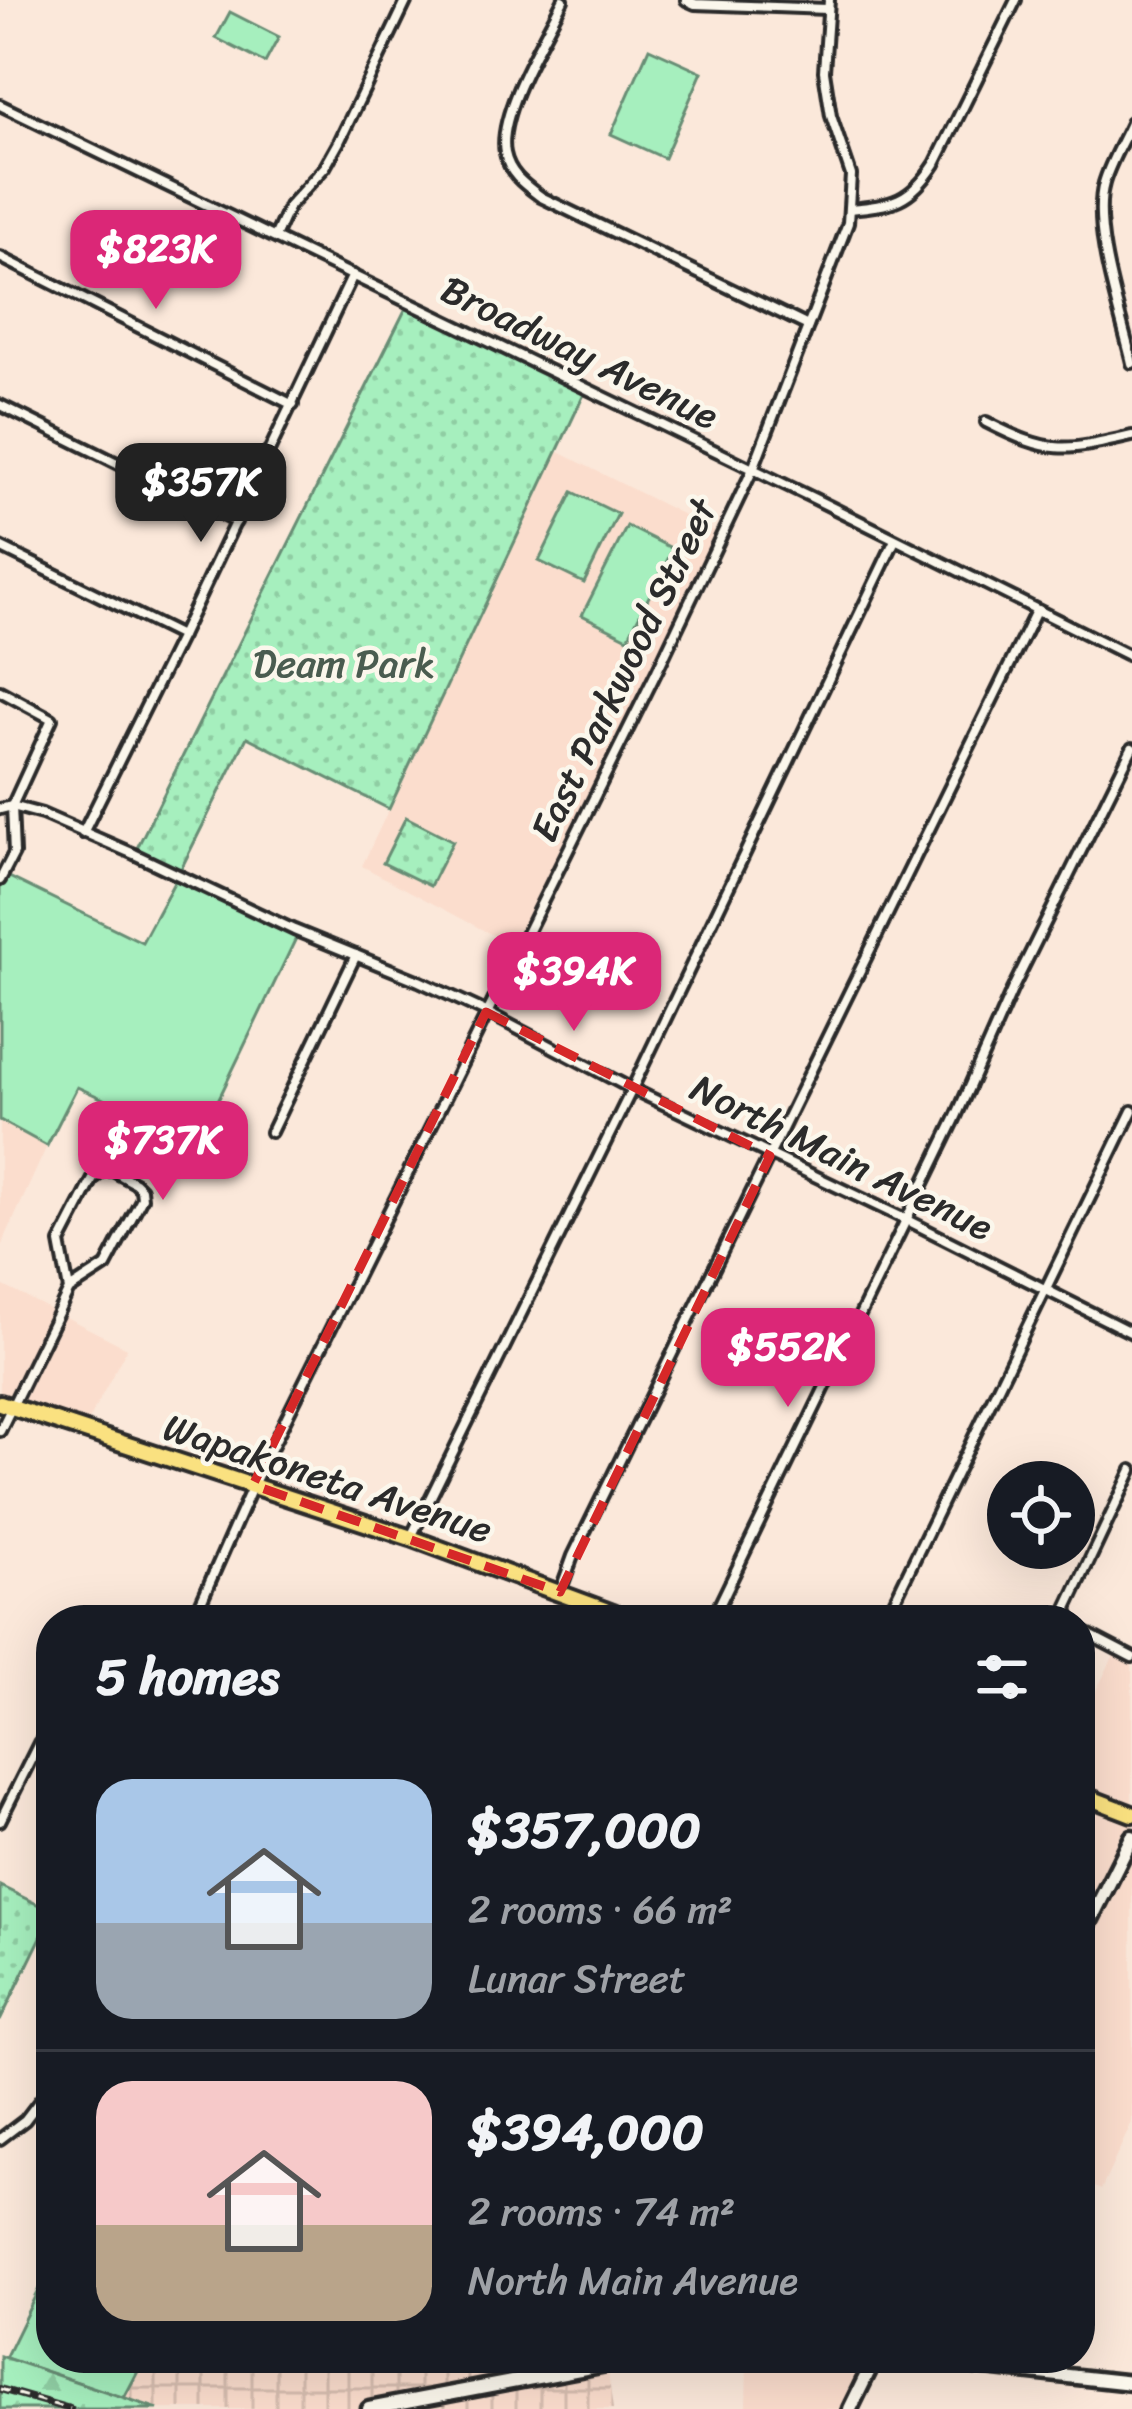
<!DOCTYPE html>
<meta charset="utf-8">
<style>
body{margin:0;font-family:Sriracha,sans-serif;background:#20242c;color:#f1f3f6;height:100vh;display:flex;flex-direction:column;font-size:45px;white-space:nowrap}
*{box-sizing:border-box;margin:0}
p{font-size:39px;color:#9ea1a6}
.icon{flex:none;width:66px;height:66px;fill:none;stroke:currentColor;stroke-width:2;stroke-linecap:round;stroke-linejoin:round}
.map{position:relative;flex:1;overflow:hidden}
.drawer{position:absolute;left:36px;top:1605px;width:1059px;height:768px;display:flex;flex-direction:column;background:#171b24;border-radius:48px;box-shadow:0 12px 48px #0002}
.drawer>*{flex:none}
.fabs{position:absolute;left:987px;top:1461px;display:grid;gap:24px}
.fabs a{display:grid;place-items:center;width:108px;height:108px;border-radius:50%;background:#171b24;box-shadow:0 12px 48px #0002;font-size:60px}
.price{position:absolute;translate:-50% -102px;padding:0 27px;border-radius:24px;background:#db2777;color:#fff;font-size:39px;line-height:78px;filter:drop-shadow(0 3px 6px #0008)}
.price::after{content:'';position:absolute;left:50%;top:72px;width:36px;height:27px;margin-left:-18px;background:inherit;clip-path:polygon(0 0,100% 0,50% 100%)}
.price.on{background:#222;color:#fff}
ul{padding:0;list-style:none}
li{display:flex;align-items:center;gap:36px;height:300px;padding:0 60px}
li+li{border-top:3px solid #363941}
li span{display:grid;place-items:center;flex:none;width:336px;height:240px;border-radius:36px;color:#555}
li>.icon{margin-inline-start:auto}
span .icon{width:144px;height:144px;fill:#fffc;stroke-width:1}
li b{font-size:51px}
h2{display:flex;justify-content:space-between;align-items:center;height:144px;padding:0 60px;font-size:51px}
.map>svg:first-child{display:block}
</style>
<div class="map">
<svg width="1132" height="2409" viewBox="0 0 1132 2409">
<defs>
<pattern id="industrial-grid" width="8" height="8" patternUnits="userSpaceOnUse" patternTransform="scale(3)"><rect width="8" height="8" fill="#fbddcd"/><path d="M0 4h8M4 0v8" fill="none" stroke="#d7beb0"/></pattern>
<pattern id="forest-firs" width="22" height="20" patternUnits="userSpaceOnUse" patternTransform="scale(3)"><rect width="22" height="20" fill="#a6efbe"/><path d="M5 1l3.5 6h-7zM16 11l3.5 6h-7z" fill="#8fcda3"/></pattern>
<pattern id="park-dots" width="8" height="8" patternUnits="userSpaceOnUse" patternTransform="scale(3)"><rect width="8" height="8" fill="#a6efbe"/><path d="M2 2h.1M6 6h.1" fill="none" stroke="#8fcda3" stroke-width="1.8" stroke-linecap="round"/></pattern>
</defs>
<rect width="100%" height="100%" fill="#fbe8da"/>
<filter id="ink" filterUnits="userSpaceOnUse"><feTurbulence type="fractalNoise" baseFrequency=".00833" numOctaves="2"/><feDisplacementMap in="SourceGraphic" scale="24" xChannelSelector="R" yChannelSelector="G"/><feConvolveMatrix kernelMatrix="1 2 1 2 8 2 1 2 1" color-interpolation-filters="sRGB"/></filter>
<g filter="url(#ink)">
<g fill="#fbddcd">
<path d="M 557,451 L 723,535 L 519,949 L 362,866 Z"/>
<path d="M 0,1120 L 47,1146 L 0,1249 Z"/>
<path d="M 0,1284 L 127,1348 L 83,1431 L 0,1403 Z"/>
<path d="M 1117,1649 L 1132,1657 L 1132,2122 L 1101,2190 L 1080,2180 L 1080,1706 L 1087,1709 Z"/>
<path d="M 747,2358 L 875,2358 L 850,2409 L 746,2409 Z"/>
</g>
<path fill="url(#industrial-grid)" d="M 145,2358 L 559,2358 L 560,2372 L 607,2365 L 613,2409 L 158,2409 L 124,2398 Z"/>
<g fill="#a6efbe" stroke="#688d74" stroke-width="3">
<path d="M 230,12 L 279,37 L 265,63 L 216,38 Z"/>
<path d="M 649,48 L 702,72 L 664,158 L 611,134 Z"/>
<path d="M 573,492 L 618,514 L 584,583 L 539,561 Z"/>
<path d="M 627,526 L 673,549 L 628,638 L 582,615 Z"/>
<path d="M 3,874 L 142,942 L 178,875 L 299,932 L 198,1142 L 77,1087 L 47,1146 L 0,1120 L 0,880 Z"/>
<path d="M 48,2270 L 51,2272 L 51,2358 L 145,2358 L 124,2398 L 5,2358 Z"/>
</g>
<path fill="url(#forest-firs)" stroke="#688d74" stroke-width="3" d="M 0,2356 L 158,2409 L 0,2409 Z"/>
<g fill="url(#park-dots)" stroke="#688d74" stroke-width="3">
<path d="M 409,302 L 587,388 L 389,809 L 247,737 L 178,875 L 134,854 Z"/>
<path d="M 406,817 L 453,841 L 430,886 L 383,863 Z"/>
<path d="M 0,1886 L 51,1911 L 51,1917 L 0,2021 Z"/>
</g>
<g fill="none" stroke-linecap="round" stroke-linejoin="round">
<g stroke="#2b2b2b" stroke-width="16">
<g id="street">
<path d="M 563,0 C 545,37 497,113 505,153 C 509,174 525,185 541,197 L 808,326"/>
<path d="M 686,0 L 695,4 L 827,9"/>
<path d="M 0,105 L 815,499 L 1132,657"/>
<path d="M 1132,121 C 1123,141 1110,162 1104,183 C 1091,229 1121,315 1132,363"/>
<path d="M 849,209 C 893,205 910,202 935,164 L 1016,0"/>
<path d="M 275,237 L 289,206 L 325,167 L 339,142 L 407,0"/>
<path d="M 0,257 L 293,405"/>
<path d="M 0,405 L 236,522"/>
<path d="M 986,422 C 1051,455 1063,452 1132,436"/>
<path d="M 0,547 L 181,636"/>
<path d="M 0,691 L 52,719 L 12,806 L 14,853 L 0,880"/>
<path d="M 0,809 L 12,806 L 42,814 L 134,854 L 294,930 L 419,981 L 486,1012 L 632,1089 L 905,1219 L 1132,1333"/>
<path d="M 83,833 L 181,636 L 353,275"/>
<path d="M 271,1132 L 356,955"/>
<path d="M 0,1431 L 69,1290 L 106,1266 L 142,1198 L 141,1189 L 135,1183 L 113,1171 L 103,1171 L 93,1179 L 60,1243 L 69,1290"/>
<path d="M 411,1537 L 632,1089 L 895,540"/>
<path d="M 560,1592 L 573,1556 L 1036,611"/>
<path d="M 193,1620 L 253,1485 L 657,671 L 753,469 L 848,223 L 851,175 L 831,116 L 824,71 L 829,0"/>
<path d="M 712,1620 L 955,1119 L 1012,990 L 1132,748"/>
<path d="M 885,1620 L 1132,1111"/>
<path d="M 1070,1620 L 1067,1608 L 1132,1470"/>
<path d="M 1080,1630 L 1132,1657"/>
<path d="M 0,1821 L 39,1743 L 51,1729"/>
<path d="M 0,2139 L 25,2120 L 51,2086"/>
</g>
</g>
<g stroke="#2b2b2b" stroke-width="21">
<g id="secondary">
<path d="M 1080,1941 L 1132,1837"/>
<path d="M 904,2358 L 1132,2383"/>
<path d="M 369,2409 L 638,2358"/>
<path d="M 850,2409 L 875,2358"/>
</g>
</g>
<g stroke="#2b2b2b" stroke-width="22">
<g id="primary">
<path d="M 0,1403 L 411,1538 L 632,1620"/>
<path d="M 1080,1794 L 1132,1814"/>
</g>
</g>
<use href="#street" stroke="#fbf7ec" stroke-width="8"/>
<use href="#secondary" stroke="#fbf7ec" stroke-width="12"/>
<use href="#primary" stroke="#fae180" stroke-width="14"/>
<g stroke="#2b2b2b" stroke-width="8">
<path id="rail" d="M 0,2389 L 70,2409"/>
</g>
<use href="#rail" stroke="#fbf7ec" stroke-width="3" stroke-dasharray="9" stroke-linecap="butt"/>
</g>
</g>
<path fill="none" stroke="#d62828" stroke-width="9" stroke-dasharray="24 15" stroke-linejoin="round" d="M 486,1012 L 770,1156 L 560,1592 L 253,1485 Z"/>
<g text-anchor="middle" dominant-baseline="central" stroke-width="9" stroke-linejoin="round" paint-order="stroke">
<g font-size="39" fill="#2b2b2b" stroke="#fbf7ec">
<text transform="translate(580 352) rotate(26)">Broadway Avenue</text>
<text transform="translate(623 670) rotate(-64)">East Parkwood Street</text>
<text transform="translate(842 1157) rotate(26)">North Main Avenue</text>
<text transform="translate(328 1478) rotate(18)">Wapakoneta Avenue</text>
</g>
<g font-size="39" fill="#4a5c50" stroke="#fbf7ec">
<text x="344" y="663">Deam Park</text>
</g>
</g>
</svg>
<div class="fabs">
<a><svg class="icon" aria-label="locate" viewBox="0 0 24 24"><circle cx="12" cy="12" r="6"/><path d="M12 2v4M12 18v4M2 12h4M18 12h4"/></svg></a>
</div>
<b class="price" style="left:156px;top:312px">$823K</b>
<b class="price on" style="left:201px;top:545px">$357K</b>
<b class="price" style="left:574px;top:1034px">$394K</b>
<b class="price" style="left:163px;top:1203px">$737K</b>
<b class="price" style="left:788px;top:1410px">$552K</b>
<section class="drawer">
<h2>5 homes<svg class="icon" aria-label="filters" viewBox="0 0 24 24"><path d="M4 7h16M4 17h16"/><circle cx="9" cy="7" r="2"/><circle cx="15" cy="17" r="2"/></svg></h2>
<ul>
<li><span style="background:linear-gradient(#a9c7e8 60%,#9aa5b1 0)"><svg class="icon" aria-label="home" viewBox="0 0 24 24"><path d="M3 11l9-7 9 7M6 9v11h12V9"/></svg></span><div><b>$357,000</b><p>2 rooms · 66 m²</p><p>Lunar Street</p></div></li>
<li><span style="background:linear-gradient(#f6c9c9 60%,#b9a48a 0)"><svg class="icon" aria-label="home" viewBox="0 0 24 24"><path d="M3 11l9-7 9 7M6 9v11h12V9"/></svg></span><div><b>$394,000</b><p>2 rooms · 74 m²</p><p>North Main Avenue</p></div></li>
</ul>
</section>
</div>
